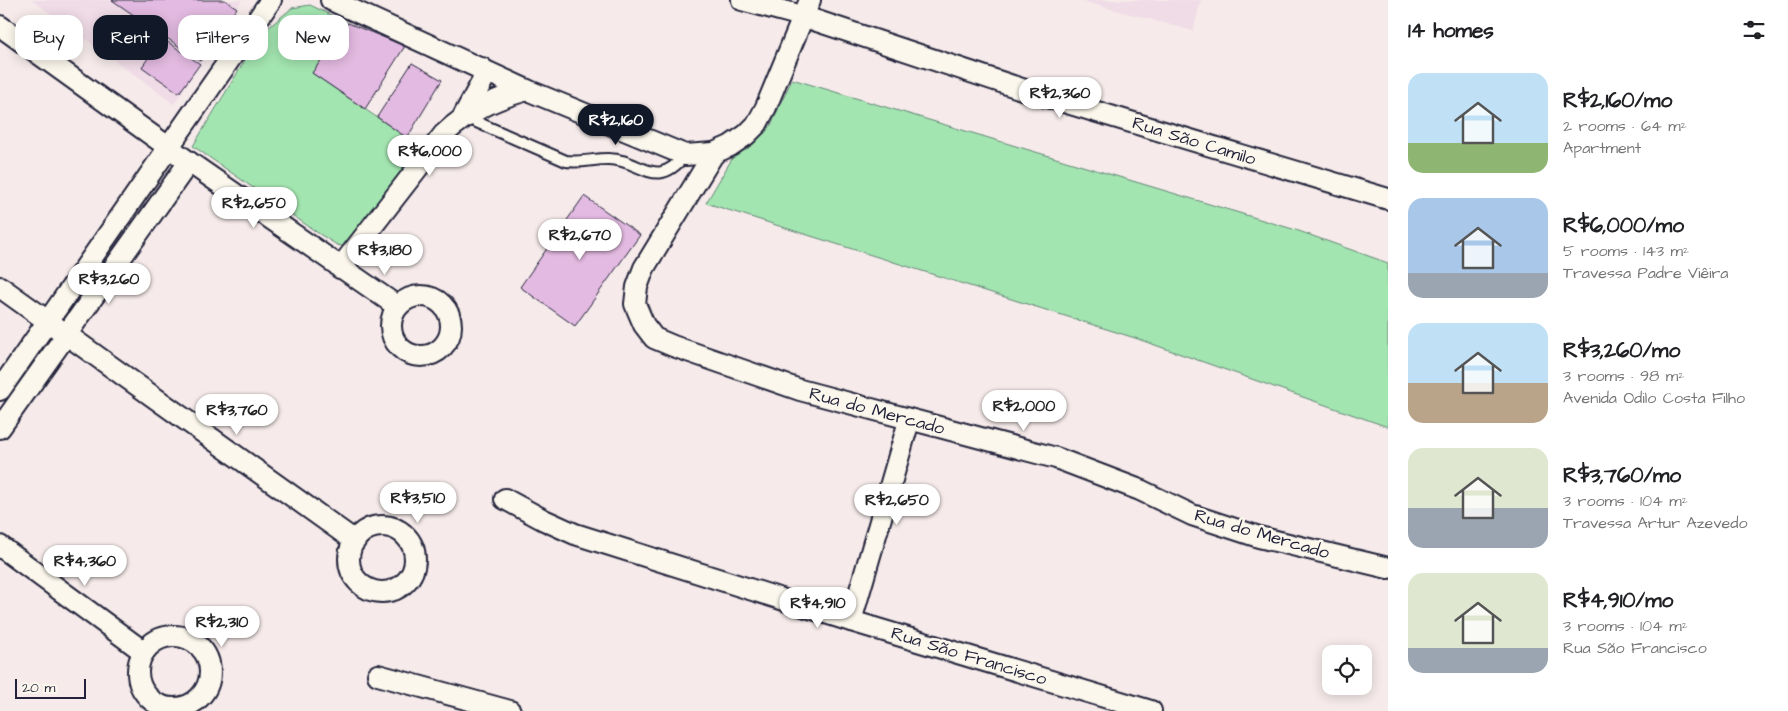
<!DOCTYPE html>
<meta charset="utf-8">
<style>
body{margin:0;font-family:"Architects Daughter",sans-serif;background:#f6f6f6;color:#202124;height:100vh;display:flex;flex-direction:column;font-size:19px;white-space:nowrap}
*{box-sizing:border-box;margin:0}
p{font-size:16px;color:#757577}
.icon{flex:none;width:28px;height:28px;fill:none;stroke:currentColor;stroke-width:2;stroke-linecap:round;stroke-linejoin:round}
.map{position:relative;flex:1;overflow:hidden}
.side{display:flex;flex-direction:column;background:#fff;width:400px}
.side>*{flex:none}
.hud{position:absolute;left:15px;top:15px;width:475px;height:45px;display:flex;gap:10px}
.controls{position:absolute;left:1322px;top:645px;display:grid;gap:10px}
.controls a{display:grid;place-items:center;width:50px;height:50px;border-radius:10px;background:#fff;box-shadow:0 2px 12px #0003;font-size:25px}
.scale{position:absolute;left:15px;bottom:12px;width:71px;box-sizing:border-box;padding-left:5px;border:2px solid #22223b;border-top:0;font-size:14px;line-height:18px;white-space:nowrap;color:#22223b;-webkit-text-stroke:4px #fbf7ec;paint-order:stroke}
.price{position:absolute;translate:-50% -42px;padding:0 11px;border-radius:18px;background:#fff;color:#222;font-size:16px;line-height:32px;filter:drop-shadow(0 1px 2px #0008)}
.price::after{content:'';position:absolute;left:50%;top:30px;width:15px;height:11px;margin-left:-8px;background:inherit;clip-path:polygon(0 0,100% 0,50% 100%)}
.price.on{background:#111827;color:#fff}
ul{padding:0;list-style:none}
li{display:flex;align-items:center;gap:15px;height:125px;padding:0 20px}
li span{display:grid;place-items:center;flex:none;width:140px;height:100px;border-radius:15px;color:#555}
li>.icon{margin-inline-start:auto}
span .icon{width:60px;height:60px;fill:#fffc;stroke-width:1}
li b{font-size:21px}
h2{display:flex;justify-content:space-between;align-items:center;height:60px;padding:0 20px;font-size:21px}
.tag{padding:0 18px;border-radius:15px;background:#fff;box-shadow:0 2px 12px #0003;font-size:18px;line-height:45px}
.tag.on{background:#111827;color:#fff}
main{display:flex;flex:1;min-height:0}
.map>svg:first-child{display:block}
</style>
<main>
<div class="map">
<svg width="1388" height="711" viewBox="0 0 1388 711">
<rect width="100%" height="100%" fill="#f6ebea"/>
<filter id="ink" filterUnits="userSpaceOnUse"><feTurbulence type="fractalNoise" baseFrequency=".02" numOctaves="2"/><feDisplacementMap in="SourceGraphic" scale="10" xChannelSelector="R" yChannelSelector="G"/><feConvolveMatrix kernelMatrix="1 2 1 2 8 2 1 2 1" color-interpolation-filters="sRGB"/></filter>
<g filter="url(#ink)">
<g fill="#f0dce7">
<path d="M 32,0 L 242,0 L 174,104 Z"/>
<path d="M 1078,0 L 1201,0 L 1193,31 Z"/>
</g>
<g fill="#a3e5b0" stroke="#628476">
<path d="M 310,5 L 348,23 L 312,73 L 407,138 L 424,144 L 348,247 L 337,245 L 318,233 L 193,146 L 261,34 L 292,8 Z"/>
<path d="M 792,79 L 1296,230 L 1388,263 L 1388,427 L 1135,338 L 706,203 L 736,152 L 771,125 Z"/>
</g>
<g fill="#e3bae1" stroke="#22223b">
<path d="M 112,0 L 225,0 L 237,8 L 200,61 Z"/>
<path d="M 348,23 L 405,46 L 365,109 L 312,73 Z"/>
<path d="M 162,38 L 200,64 L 179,93 L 142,67 Z"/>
<path d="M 412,63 L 442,80 L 407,138 L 377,117 Z"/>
<path d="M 584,196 L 640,235 L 575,326 L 520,287 Z"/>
</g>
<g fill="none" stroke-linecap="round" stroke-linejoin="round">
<g stroke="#22223b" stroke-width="14">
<path id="service" d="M 465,117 L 566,161 C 584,163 592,159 608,159 C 642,159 655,192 685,155"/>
</g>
<g stroke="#22223b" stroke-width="24">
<g id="minor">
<path d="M 331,0 L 527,90 L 685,155 L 714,153 L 730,146 L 746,135 L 757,124 L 766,107 L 810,0"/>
<path d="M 742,0 L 802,16 L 1037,94 L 1388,199"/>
<path d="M 0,26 L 189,162 L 397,306"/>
<path d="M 464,115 L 483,80 L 482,68"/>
<path d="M 714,153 L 644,268 L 637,287 L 635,304 L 644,325 L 654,338 L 673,346 L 800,390 L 1056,458 L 1140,490 L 1192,515 L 1259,537 L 1388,568"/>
<path d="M 340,268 L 444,134 C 469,111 494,99 527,90"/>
<path d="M 0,287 L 355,541"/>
<circle cx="421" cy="326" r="30"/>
<path d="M 0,390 L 271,0"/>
<path d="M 0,428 L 189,162"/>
<path d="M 505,499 L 544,520 L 575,534 L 851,621 L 1151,711"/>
<circle cx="382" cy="559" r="33"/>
<path d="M 0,546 L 144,652"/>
<path d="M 851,621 L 909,421"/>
<circle cx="174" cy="672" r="36"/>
<path d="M 378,675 L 510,711"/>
</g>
</g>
<use href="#service" stroke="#fbf7ec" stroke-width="10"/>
<use href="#minor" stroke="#fbf7ec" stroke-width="20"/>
</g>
</g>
<g text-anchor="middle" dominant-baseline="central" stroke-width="5" stroke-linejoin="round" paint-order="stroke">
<g font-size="18" fill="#22223b" stroke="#fbf7ec">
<text transform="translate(1194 141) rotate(17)">Rua São Camilo</text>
<text transform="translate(877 411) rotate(15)">Rua do Mercado</text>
<text transform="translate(1262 534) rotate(16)">Rua do Mercado</text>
<text transform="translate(969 656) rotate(17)">Rua São Francisco</text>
</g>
</g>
</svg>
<div class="controls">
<a><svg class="icon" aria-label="locate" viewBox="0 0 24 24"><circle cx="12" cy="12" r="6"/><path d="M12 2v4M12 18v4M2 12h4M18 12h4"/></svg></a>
</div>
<div class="scale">20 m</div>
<b class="price" style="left:1060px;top:119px">R$2,360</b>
<b class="price on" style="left:616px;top:146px">R$2,160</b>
<b class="price" style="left:430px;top:177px">R$6,000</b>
<b class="price" style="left:254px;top:229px">R$2,650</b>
<b class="price" style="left:580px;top:261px">R$2,670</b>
<b class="price" style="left:385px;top:276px">R$3,180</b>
<b class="price" style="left:109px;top:305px">R$3,260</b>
<b class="price" style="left:1024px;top:432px">R$2,000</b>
<b class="price" style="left:237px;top:436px">R$3,760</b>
<b class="price" style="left:418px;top:524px">R$3,510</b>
<b class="price" style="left:897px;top:526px">R$2,650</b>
<b class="price" style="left:85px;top:587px">R$4,360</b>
<b class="price" style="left:818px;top:629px">R$4,910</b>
<b class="price" style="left:222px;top:648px">R$2,310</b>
<div class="hud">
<a class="tag">Buy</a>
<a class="tag on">Rent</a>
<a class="tag">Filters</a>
<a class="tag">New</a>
</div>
</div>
<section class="side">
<h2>14 homes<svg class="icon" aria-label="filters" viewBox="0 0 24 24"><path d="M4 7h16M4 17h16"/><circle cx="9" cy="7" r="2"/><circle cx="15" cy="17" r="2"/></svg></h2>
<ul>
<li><span style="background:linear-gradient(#bfe0f5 70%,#8fb573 0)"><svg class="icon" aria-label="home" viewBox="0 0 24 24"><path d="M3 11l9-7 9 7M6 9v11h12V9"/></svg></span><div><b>R$2,160/mo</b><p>2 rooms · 64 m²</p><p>Apartment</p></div></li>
<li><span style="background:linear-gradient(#a9c7e8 75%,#9aa5b1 0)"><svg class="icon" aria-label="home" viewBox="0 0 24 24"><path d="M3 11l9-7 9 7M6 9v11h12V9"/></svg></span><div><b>R$6,000/mo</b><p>5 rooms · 143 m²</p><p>Travessa Padre Viêira</p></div></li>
<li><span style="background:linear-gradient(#bfe0f5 60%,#b9a48a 0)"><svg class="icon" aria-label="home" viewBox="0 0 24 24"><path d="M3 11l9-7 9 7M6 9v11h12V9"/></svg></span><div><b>R$3,260/mo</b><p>3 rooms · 98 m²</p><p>Avenida Odilo Costa Filho</p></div></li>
<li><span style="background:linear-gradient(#dfe7d0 60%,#9aa5b1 0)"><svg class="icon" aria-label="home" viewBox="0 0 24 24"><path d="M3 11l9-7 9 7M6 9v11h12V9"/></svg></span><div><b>R$3,760/mo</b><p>3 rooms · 104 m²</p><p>Travessa Artur Azevedo</p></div></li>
<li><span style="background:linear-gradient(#dfe7d0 75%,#9aa5b1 0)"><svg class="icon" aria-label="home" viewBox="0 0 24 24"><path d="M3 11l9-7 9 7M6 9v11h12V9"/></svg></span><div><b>R$4,910/mo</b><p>3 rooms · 104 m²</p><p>Rua São Francisco</p></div></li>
</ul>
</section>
</main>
